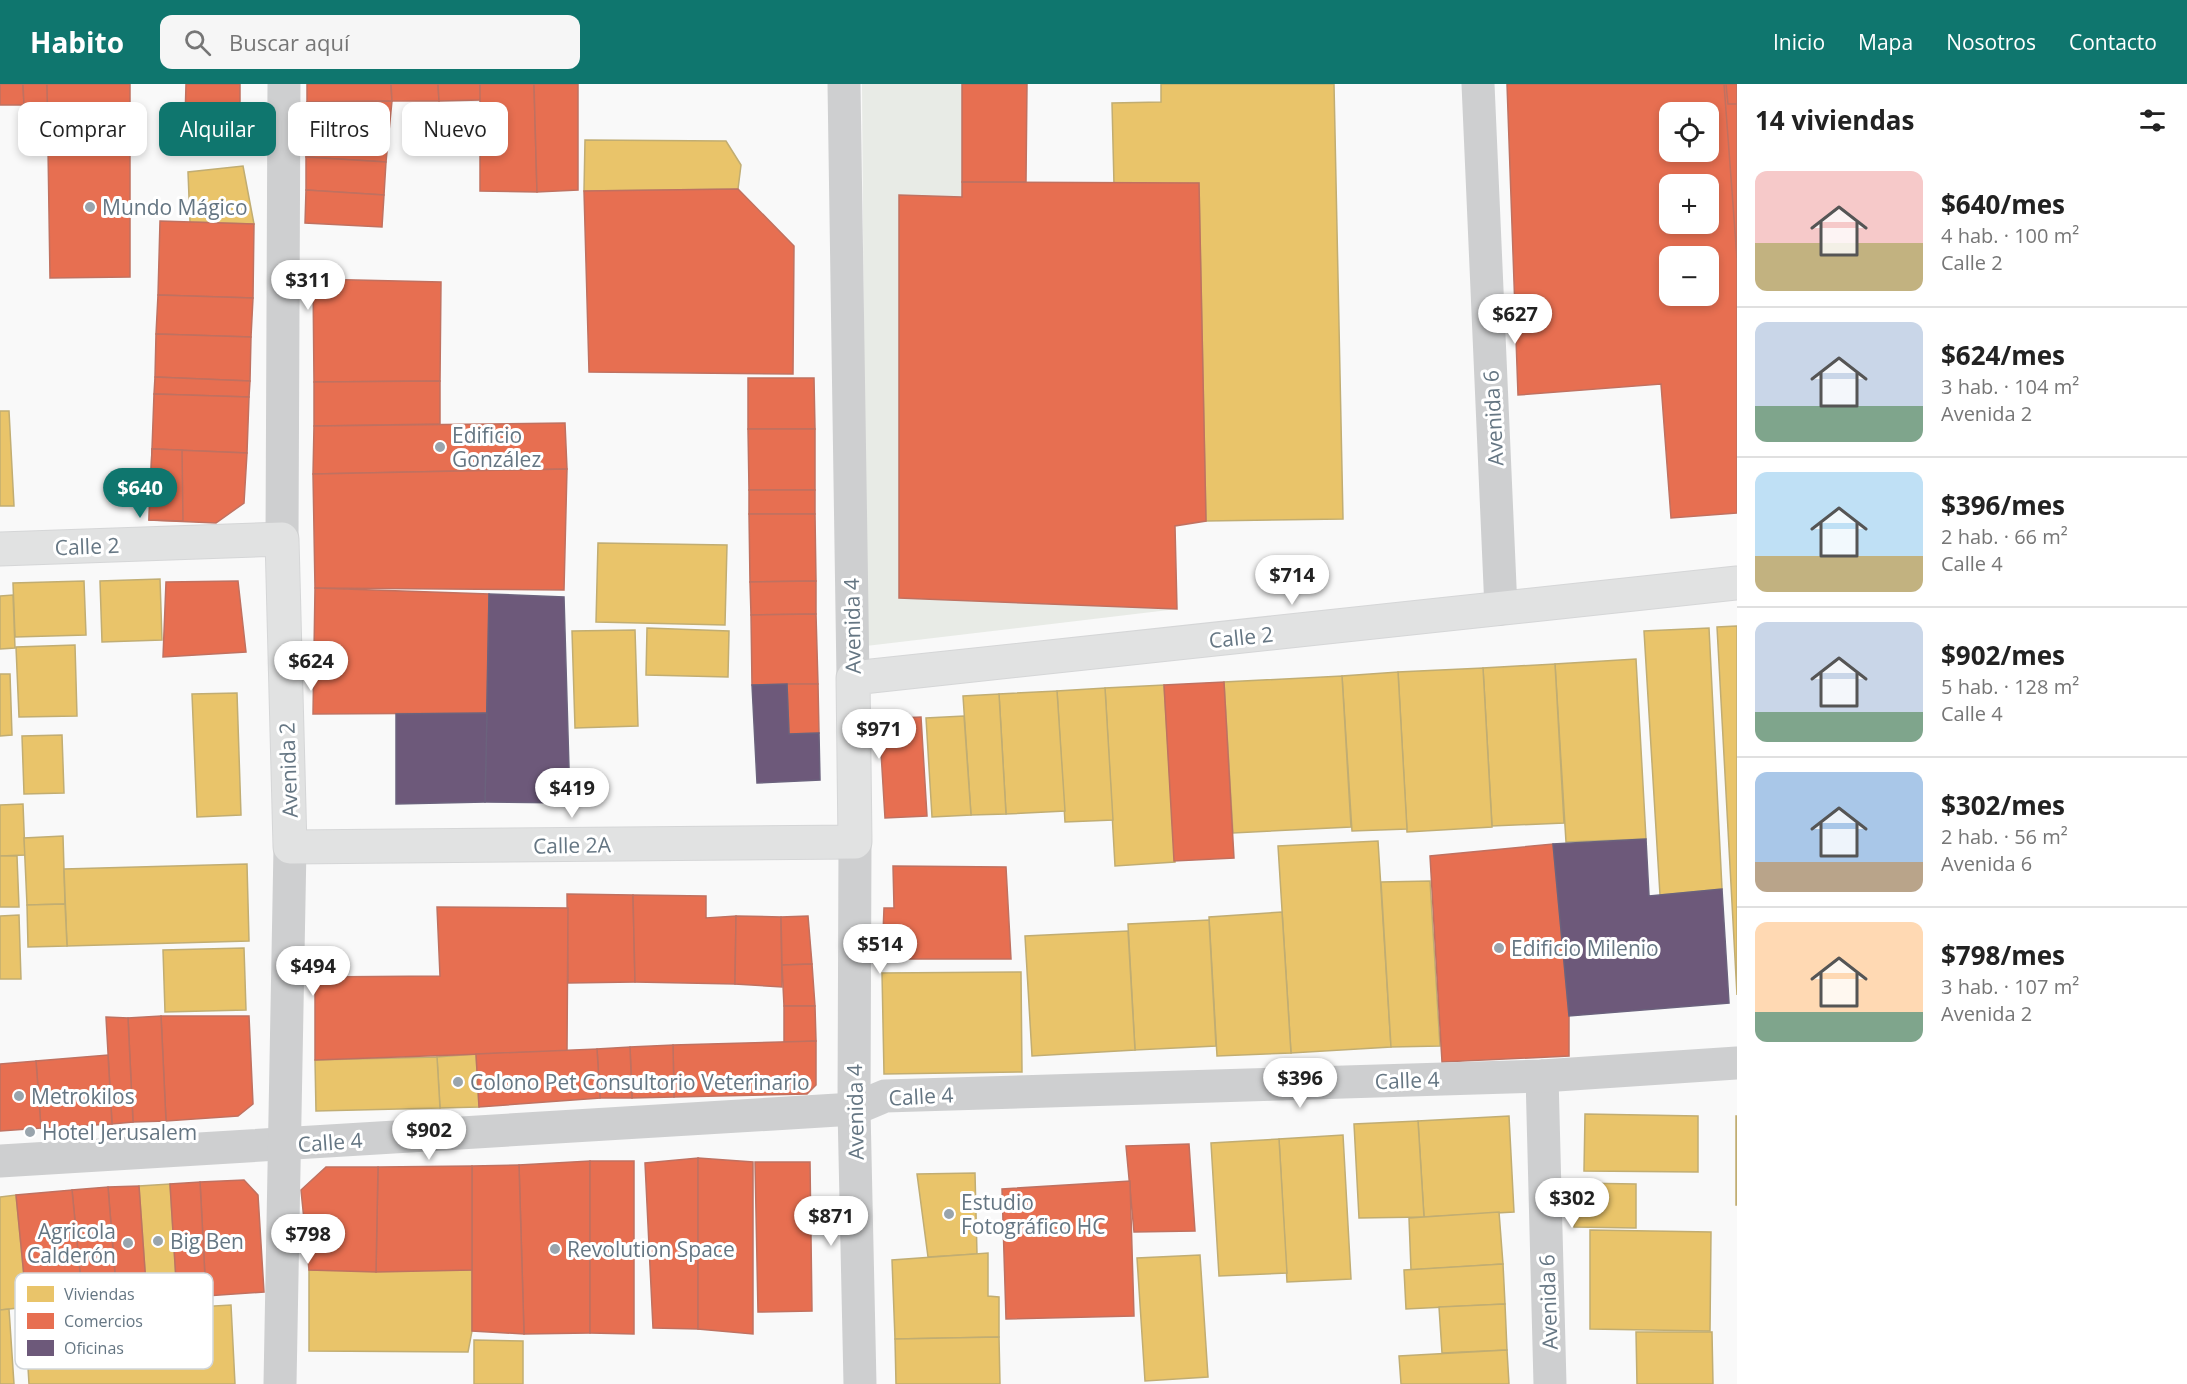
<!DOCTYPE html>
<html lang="es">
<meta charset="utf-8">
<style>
body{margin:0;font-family:"Open Sans",sans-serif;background:#f6f6f6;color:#222;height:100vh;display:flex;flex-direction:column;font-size:22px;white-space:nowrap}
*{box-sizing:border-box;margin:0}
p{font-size:20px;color:#767676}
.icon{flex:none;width:33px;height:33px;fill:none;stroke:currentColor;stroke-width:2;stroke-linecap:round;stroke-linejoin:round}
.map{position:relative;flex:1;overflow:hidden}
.details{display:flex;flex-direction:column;background:#fff;width:450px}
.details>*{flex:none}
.banner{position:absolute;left:18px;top:18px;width:570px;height:54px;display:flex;gap:12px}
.fabs{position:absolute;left:1659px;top:18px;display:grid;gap:12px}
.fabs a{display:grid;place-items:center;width:60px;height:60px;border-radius:12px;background:#fff;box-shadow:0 3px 9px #0003;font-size:30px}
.price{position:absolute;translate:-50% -51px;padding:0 14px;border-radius:21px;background:#fff;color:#222;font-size:20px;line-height:39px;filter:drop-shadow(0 2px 3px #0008)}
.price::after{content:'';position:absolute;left:50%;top:36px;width:18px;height:14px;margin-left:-9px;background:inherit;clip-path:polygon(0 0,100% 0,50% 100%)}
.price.current{background:#0f766e;color:#fff}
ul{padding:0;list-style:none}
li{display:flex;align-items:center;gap:18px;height:150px;padding:0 18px}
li+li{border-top:2px solid #e0e0e0}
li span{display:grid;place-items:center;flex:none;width:168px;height:120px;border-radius:12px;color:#555}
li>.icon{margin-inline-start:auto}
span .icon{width:72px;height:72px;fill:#fffc;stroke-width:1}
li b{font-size:26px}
h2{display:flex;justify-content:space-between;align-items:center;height:72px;padding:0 18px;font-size:26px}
.tag{padding:0 21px;border-radius:12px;background:#fff;box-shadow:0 3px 9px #0003;font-size:21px;line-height:54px}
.tag.current{background:#0f766e;color:#fff}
header{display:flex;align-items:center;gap:36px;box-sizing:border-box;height:84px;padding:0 30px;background:#0f766e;color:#fff}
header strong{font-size:28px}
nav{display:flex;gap:33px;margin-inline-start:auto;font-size:21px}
.search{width:420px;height:54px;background:#f6f6f6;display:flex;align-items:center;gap:15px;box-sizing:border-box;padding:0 21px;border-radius:12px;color:#767676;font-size:22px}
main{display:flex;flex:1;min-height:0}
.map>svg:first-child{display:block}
</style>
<header>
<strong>Habito</strong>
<div class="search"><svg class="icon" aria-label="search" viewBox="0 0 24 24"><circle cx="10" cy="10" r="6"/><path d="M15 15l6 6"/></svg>Buscar aquí</div>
<nav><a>Inicio</a><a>Mapa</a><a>Nosotros</a><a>Contacto</a></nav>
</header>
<main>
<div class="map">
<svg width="1737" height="1300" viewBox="0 0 1737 1300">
<rect width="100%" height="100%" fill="#f9f9f9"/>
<path fill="#e8ebe6" d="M 862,0 L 962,0 L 962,113 L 899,111 L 899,514 L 1177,525 L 866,562 Z"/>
<g fill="#e9c46a" stroke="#c1ad72" stroke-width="1.5">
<path d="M 1161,0 L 1334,0 L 1343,435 L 1206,437 L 1199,99 L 1114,101 L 1112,19 L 1161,18 Z"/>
<path d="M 585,56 L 726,57 L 741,81 L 738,105 L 584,107 Z"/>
<path d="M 243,82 L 254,140 L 190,138 L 188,88 Z"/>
<path d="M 0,327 L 9,327 L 14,422 L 0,422 Z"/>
<path d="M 598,459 L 727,461 L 725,541 L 596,538 Z"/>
<path d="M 160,495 L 162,556 L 102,558 L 100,497 Z"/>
<path d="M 84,497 L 86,551 L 15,553 L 13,499 Z"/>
<path d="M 13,511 L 15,564 L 0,565 L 0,512 Z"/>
<path d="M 1737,542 L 1737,911 L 1717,543 Z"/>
<path d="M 647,544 L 729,547 L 728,593 L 646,591 Z"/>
<path d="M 1709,544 L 1722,805 L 1660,811 L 1644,547 Z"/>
<path d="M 635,546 L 638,642 L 575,644 L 572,547 Z"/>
<path d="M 75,561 L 77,632 L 19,633 L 16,563 Z"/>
<path d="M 1636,575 L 1646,755 L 1566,758 L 1555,580 Z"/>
<path d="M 1555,580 L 1564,739 L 1492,742 L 1483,584 Z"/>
<path d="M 1483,584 L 1492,743 L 1407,748 L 1398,588 Z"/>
<path d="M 1398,588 L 1407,745 L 1352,747 L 1342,592 Z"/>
<path d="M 0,590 L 10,590 L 12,651 L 0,652 Z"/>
<path d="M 1342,592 L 1351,743 L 1233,749 L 1224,598 Z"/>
<path d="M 1164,601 L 1175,778 L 1115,782 L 1105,604 Z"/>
<path d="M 1105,604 L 1113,736 L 1065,738 L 1057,607 Z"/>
<path d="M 1057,607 L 1065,727 L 1006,730 L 999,610 Z"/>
<path d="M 237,609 L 241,731 L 197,733 L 192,610 Z"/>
<path d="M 999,610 L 1006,730 L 971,731 L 963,612 Z"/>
<path d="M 964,632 L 971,731 L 932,733 L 926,634 Z"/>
<path d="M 62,651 L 64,709 L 24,710 L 22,652 Z"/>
<path d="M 23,720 L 25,771 L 0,772 L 0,721 Z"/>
<path d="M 63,752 L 65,820 L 27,821 L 24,754 Z"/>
<path d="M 1378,757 L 1391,963 L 1291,969 L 1278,762 Z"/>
<path d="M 0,772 L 17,772 L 19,823 L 0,823 Z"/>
<path d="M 247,780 L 249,857 L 67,862 L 64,785 Z"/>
<path d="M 1430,797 L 1440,962 L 1391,963 L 1381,798 Z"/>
<path d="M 65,820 L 67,862 L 28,863 L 27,821 Z"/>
<path d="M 1282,828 L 1291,969 L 1217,972 L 1209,833 Z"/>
<path d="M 19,831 L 21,895 L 0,895 L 0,832 Z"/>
<path d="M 1209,836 L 1216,962 L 1135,966 L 1128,840 Z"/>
<path d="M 1128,847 L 1135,966 L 1032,972 L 1025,852 Z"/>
<path d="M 244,864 L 246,926 L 165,928 L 163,866 Z"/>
<path d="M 1021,888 L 1022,988 L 884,990 L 882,889 Z"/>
<path d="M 476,970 L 479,1023 L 440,1024 L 437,973 Z"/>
<path d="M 437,973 L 440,1024 L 316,1027 L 315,976 Z"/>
<path d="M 1585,1030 L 1698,1032 L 1698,1088 L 1584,1087 Z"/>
<path d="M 1509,1032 L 1514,1128 L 1424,1133 L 1418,1037 Z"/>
<rect x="1736" y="1032" width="1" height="89"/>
<path d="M 1418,1037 L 1424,1133 L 1359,1134 L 1354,1040 Z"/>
<path d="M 1343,1051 L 1351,1195 L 1287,1198 L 1279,1055 Z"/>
<path d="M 1279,1055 L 1287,1189 L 1219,1192 L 1211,1059 Z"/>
<path d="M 975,1089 L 977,1170 L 928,1173 L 917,1090 Z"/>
<path d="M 1575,1099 L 1636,1100 L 1636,1144 L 1574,1143 Z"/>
<path d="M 170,1100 L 177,1212 L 147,1214 L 139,1102 Z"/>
<path d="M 16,1111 L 27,1223 L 0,1226 L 0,1113 Z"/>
<path d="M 1499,1128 L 1503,1180 L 1411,1186 L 1409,1134 Z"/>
<path d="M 1590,1146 L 1711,1148 L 1710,1247 L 1590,1245 Z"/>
<path d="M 988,1169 L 988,1212 L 999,1213 L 999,1253 L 895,1255 L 892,1176 Z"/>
<path d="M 1200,1171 L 1208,1293 L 1145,1297 L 1137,1174 Z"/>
<path d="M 1503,1180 L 1505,1220 L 1406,1225 L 1404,1186 Z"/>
<path d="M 309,1186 L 472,1186 L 472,1247 L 468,1268 L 309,1267 Z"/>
<path d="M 1505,1220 L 1507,1266 L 1442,1269 L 1439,1223 Z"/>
<path d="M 231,1221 L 235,1300 L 29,1300 L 25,1233 Z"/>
<path d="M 9,1225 L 14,1300 L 0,1300 L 0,1226 Z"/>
<path d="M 1636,1248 L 1712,1248 L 1713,1300 L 1637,1300 Z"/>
<path d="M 999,1253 L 1000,1300 L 896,1300 L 895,1255 Z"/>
<path d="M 474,1256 L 523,1257 L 523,1300 L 474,1300 Z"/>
<path d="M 1507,1266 L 1509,1300 L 1401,1300 L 1399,1272 Z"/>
</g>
<g fill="#e76f51" stroke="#c07160" stroke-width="1.5" fill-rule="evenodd">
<path d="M 0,0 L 23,0 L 24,21 L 0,21 Z"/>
<path d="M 23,0 L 47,0 L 48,21 L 24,21 Z"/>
<path d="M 47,0 L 130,0 L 130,193 L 50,194 Z"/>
<path d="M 186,0 L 240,0 L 240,33 L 185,36 Z"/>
<path d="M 307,0 L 391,0 L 392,17 L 307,18 Z"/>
<path d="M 391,0 L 438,0 L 439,17 L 392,17 Z"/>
<path d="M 438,0 L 480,0 L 481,16 L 439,17 Z"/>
<path d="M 480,0 L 534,0 L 537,108 L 480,107 Z"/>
<path d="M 534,0 L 578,0 L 578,106 L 537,108 Z"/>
<path d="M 962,0 L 1027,0 L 1026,98 L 962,98 Z"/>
<path d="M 1507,0 L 1726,0 L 1737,171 L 1737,429 L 1671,434 L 1661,300 L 1518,311 ZM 1670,28 L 1708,28 L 1708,68 L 1670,68 ZM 1670,100 L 1708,100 L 1708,140 L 1670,140 ZM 1670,172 L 1708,172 L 1708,212 L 1670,212 Z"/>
<path d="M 1724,0 L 1737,0 L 1737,174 Z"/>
<path d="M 1726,0 L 1737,0 L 1737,20 L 1728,20 Z"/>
<path d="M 392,17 L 386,78 L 306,73 L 307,18 Z"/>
<path d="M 306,73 L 386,78 L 384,111 L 306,106 Z"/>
<path d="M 962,98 L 1199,99 L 1206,437 L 1175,442 L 1177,525 L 899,514 L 899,111 L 962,113 Z"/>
<path d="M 738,105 L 794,162 L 793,290 L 589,288 L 584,107 Z"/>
<path d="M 306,106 L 384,111 L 382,143 L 305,139 Z"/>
<path d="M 160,137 L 254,140 L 253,214 L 158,211 Z"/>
<path d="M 313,195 L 441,198 L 440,297 L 314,298 Z"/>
<path d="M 158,211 L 253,214 L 251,253 L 156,250 Z"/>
<path d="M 156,250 L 251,253 L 250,297 L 155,293 Z"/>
<path d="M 155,293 L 250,297 L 249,313 L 154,310 Z"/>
<path d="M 748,294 L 814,294 L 815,345 L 748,345 Z"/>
<path d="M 440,297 L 440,340 L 314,342 L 314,298 Z"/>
<path d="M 154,310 L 249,313 L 247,369 L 152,365 Z"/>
<path d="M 565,339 L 567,385 L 313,390 L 314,342 Z"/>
<path d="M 748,345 L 815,345 L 815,406 L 749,406 Z"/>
<path d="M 152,365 L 247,369 L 244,419 L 216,439 L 149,436 Z"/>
<path d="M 152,365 L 182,366 L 183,437 L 149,436 Z"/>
<path d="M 567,385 L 564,506 L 315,504 L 313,390 Z"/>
<rect x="749" y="406" width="66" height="24"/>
<path d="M 749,430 L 815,430 L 816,497 L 750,498 Z"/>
<path d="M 238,497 L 246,568 L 163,573 L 166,498 Z"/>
<path d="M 816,497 L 816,530 L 751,531 L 750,498 Z"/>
<path d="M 315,504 L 489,510 L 487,629 L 313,630 Z"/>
<path d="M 816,530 L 818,600 L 752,601 L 751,531 Z"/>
<path d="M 1224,598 L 1234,774 L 1174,777 L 1164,601 Z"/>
<path d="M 787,600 L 818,600 L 819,649 L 789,650 Z"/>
<path d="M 921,633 L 927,732 L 885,734 L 879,635 Z"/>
<path d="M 1553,760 L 1569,932 L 1569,972 L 1442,978 L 1430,772 Z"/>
<path d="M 893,782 L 1006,783 L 1011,875 L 882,875 L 884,824 L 894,824 Z"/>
<path d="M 567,810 L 633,811 L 635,898 L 568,899 Z"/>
<path d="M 633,811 L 706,812 L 706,834 L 736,832 L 735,900 L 635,898 Z"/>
<path d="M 437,823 L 568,824 L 567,967 L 315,976 L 315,893 L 440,892 Z"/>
<path d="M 736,832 L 781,833 L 782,903 L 735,900 Z"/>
<path d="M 808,832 L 812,880 L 782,881 L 781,833 Z"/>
<path d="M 812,880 L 815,922 L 784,922 L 782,881 Z"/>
<path d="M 784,922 L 815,922 L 816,957 L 784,959 Z"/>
<path d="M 161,932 L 249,932 L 253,1020 L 238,1032 L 166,1037 Z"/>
<path d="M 161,932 L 166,1037 L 133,1038 L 128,934 Z"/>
<path d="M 106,933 L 128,934 L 133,1038 L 112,1040 Z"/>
<path d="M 816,957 L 816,1001 L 807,1010 L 674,1013 L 673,961 Z"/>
<path d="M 673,961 L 674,1013 L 632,1014 L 630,963 Z"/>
<path d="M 630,963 L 632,1014 L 600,1014 L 597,965 Z"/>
<path d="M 597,965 L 600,1014 L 479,1023 L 476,970 Z"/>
<path d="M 108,971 L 112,1040 L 41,1044 L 36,977 Z"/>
<path d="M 36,977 L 41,1044 L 0,1047 L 0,980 Z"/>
<path d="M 1189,1060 L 1195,1147 L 1134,1148 L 1126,1062 Z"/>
<path d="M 698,1074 L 698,1245 L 653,1244 L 645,1079 Z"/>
<path d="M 698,1074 L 753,1078 L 753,1250 L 698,1245 Z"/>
<path d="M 590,1077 L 590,1249 L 524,1250 L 519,1081 Z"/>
<path d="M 590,1077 L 634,1077 L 634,1250 L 590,1249 Z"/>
<path d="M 755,1078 L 810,1078 L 812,1227 L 758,1228 Z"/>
<path d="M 519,1081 L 524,1250 L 472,1247 L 472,1082 Z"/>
<path d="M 472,1082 L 472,1186 L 376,1188 L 378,1083 Z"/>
<path d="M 326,1083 L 378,1083 L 376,1188 L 309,1186 L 301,1106 Z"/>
<path d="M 244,1096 L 258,1111 L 264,1208 L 206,1212 L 200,1098 Z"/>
<path d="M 1130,1097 L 1134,1232 L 1006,1235 L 1002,1105 Z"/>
<path d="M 200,1098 L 206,1212 L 177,1212 L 170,1100 Z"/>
<path d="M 139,1102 L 147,1214 L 117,1215 L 108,1103 Z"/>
<path d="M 108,1103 L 117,1215 L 83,1219 L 72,1106 Z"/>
<path d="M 72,1106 L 83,1219 L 27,1223 L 16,1111 Z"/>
</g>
<g fill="#6d597a" stroke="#6b627d" stroke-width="1.5">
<path d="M 489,510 L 564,513 L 570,719 L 485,718 Z"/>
<path d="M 787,600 L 789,650 L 819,649 L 820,696 L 757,699 L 752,601 Z"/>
<path d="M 487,629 L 485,718 L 396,720 L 396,630 Z"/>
<path d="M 1646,755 L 1649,812 L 1722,805 L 1729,919 L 1569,932 L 1553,760 Z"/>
</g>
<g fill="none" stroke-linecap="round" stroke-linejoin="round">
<g stroke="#d5d6d7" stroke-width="35">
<path id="major" d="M 0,465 L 282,455 L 290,763 L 855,758 L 853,594 L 1737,499"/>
</g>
<g stroke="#cecfd0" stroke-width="33">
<path d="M 844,0 L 853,594"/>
<path d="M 1478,0 L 1501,525"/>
<path d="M 282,455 L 284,0"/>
<path d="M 855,758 L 854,1025 L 860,1300"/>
<path d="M 1542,992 L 1550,1300"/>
<path d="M 0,1077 L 854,1025 L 885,1012 L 1542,992 L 1737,979"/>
<path d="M 280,1300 L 290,763"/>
</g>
<use href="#major" stroke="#e1e2e2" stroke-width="33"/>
</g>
<g fill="#99a4ac" stroke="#fff" stroke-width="2">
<circle cx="90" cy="123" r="6"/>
<circle cx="440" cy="363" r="6"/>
<circle cx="1499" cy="864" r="6"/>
<circle cx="458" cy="998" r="6"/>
<circle cx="19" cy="1012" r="6"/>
<circle cx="30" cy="1048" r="6"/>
<circle cx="949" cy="1130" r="6"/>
<circle cx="158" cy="1157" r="6"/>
<circle cx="128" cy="1159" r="6"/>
<circle cx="555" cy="1165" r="6"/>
</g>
<g text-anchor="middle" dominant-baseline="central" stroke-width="6" stroke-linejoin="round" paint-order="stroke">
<g font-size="21" fill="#657683" stroke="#fff" text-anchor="start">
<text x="102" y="123">Mundo Mágico</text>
<text x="452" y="351">Edificio<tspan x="452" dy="24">González</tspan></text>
<text x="1511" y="864">Edificio Milenio</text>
<text x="470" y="998">Colono Pet Consultorio Veterinario</text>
<text x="31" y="1012">Metrokilos</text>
<text x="42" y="1048">Hotel Jerusalem</text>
<text x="961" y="1118">Estudio<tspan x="961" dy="24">Fotográfico HC</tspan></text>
<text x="116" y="1147" text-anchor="end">Agricola<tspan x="116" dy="24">Calderón</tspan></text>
<text x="170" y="1157">Big Ben</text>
<text x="567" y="1165">Revolution Space</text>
</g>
<g font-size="21" fill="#657683" stroke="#fff">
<text transform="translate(1493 334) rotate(-93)">Avenida 6</text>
<text transform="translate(87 462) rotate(-2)">Calle 2</text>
<text transform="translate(852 542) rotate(-91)">Avenida 4</text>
<text transform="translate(1241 553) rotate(-6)">Calle 2</text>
<text transform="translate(288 686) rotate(-92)">Avenida 2</text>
<text transform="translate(572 761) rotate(-1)">Calle 2A</text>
<text transform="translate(1407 996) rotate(-2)">Calle 4</text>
<text transform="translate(921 1012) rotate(-3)">Calle 4</text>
<text transform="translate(855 1028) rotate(-91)">Avenida 4</text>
<text transform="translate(330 1058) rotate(-4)">Calle 4</text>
<text transform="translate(1548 1218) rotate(-92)">Avenida 6</text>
</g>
</g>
<rect x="15" y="1189" width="198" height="96" rx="9" fill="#fff" stroke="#d1d6da" stroke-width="1.5"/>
<rect x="27" y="1202" width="27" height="16" fill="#e9c46a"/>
<rect x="27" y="1229" width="27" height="16" fill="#e76f51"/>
<rect x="27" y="1256" width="27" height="16" fill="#6d597a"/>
<g font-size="16" fill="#657683">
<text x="64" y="1216">Viviendas</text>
<text x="64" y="1243">Comercios</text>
<text x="64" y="1270">Oficinas</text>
</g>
</svg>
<div class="fabs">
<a><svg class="icon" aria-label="locate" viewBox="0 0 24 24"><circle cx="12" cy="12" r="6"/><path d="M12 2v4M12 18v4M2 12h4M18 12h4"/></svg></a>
<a>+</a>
<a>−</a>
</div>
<b class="price" style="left:308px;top:227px">$311</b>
<b class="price" style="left:1515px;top:261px">$627</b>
<b class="price current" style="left:140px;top:435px">$640</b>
<b class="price" style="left:1292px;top:522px">$714</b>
<b class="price" style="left:311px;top:608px">$624</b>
<b class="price" style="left:879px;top:676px">$971</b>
<b class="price" style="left:572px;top:735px">$419</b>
<b class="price" style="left:880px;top:891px">$514</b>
<b class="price" style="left:313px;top:913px">$494</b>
<b class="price" style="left:1300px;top:1025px">$396</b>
<b class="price" style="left:429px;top:1077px">$902</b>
<b class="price" style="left:1572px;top:1145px">$302</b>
<b class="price" style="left:831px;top:1163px">$871</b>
<b class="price" style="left:308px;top:1181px">$798</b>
<div class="banner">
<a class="tag">Comprar</a>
<a class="tag current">Alquilar</a>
<a class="tag">Filtros</a>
<a class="tag">Nuevo</a>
</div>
</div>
<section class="details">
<h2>14 viviendas<svg class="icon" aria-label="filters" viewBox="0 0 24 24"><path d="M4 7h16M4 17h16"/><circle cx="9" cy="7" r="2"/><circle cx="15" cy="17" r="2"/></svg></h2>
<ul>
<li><span style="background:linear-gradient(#f6c9c9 60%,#c2b280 0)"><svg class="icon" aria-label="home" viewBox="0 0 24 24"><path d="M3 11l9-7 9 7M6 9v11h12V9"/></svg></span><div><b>$640/mes</b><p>4 hab. · 100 m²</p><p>Calle 2</p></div></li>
<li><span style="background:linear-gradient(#c9d6e8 70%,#7fa58c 0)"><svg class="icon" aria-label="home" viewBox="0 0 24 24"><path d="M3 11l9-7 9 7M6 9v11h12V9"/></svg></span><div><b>$624/mes</b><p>3 hab. · 104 m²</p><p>Avenida 2</p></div></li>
<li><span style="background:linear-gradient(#bfe0f5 70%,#c2b280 0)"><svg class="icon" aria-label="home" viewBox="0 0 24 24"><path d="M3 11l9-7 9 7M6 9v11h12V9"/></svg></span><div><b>$396/mes</b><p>2 hab. · 66 m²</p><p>Calle 4</p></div></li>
<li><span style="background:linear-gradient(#c9d6e8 75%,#7fa58c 0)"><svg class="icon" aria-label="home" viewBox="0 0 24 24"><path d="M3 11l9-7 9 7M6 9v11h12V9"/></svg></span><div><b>$902/mes</b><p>5 hab. · 128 m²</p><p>Calle 4</p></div></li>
<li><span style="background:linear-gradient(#a9c7e8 75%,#b9a48a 0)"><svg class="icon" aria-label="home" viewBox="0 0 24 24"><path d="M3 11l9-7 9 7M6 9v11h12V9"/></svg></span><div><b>$302/mes</b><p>2 hab. · 56 m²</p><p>Avenida 6</p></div></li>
<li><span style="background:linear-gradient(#ffd9b3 75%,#7fa58c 0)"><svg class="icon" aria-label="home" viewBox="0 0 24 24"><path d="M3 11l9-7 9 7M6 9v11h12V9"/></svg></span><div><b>$798/mes</b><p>3 hab. · 107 m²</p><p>Avenida 2</p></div></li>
</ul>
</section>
</main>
